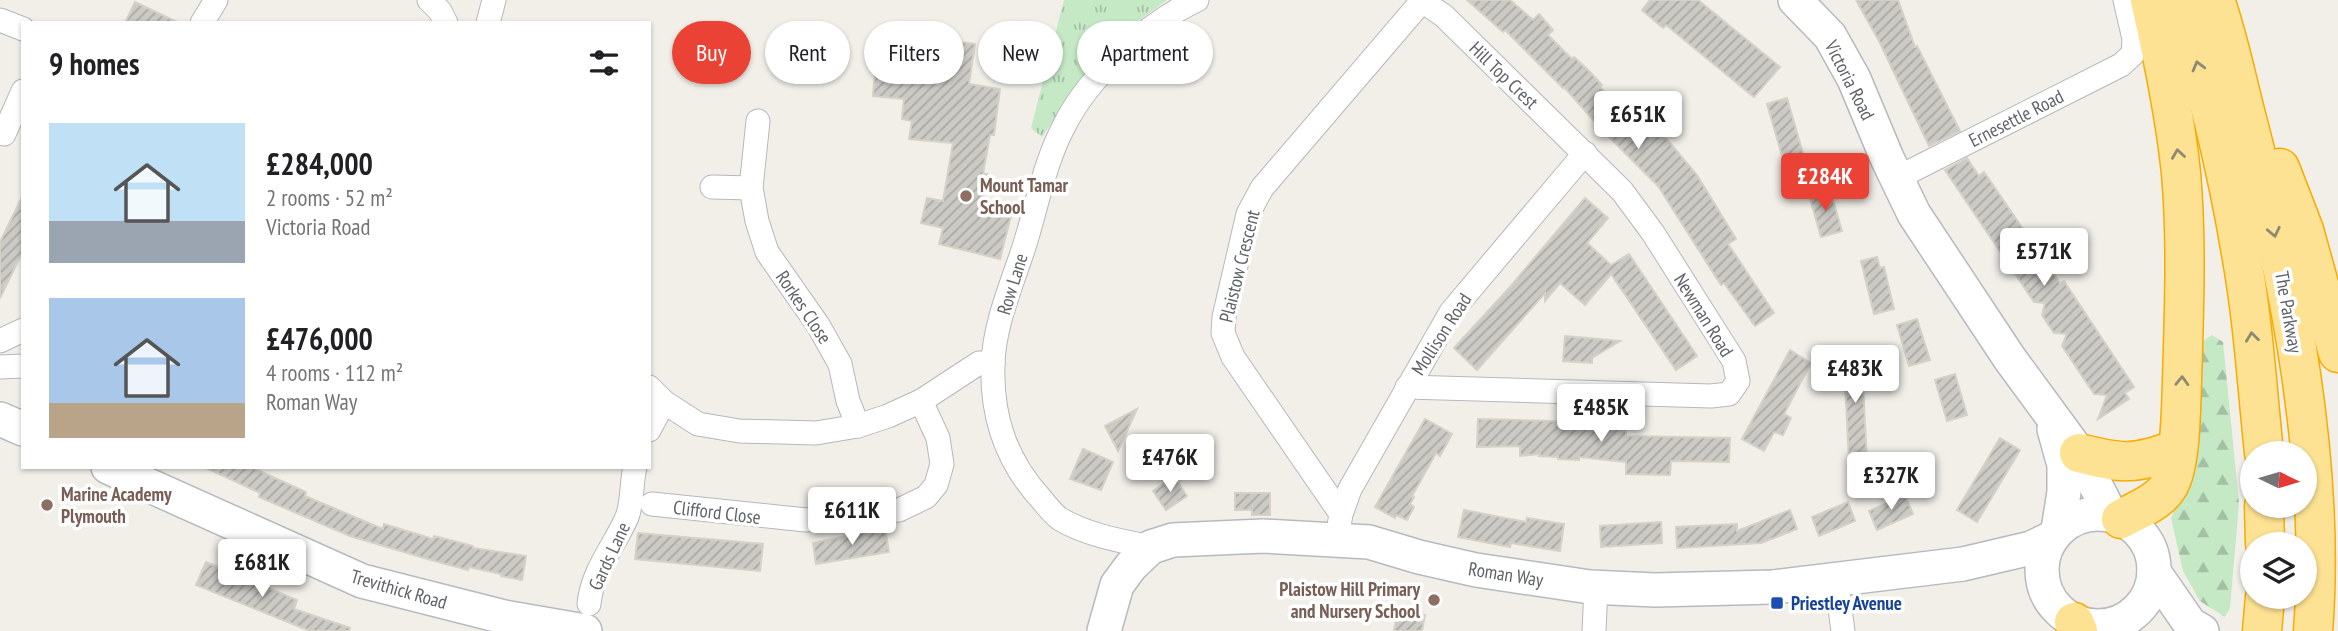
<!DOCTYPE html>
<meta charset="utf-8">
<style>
body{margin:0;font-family:"PT Sans Narrow",sans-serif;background:#f6f6f6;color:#202124;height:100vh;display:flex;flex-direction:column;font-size:26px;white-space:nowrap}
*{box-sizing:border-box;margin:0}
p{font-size:23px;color:#757577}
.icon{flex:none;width:38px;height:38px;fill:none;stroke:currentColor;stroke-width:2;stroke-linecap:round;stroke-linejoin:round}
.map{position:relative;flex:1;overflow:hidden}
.sheet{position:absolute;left:21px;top:21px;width:630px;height:448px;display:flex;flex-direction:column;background:#fff;border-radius:0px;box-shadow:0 2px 5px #0004}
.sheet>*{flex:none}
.guide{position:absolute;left:672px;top:21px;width:665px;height:63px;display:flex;gap:14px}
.needle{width:46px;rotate:95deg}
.fabs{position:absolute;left:2240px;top:441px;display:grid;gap:14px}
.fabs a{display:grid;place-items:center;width:77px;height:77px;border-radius:50%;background:#fff;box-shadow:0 2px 5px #0004;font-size:35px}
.price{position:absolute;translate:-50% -60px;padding:0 16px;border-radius:7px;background:#fff;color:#222;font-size:23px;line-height:46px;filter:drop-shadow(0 2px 4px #0008)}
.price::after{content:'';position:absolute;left:50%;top:42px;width:21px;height:16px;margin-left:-10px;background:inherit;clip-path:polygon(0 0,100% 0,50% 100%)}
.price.on{background:#ea4335;color:#fff}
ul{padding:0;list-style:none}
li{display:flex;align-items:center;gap:21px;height:175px;padding:0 28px}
li span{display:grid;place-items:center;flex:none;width:196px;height:140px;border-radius:0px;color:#555}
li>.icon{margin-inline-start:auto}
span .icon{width:84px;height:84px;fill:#fffc;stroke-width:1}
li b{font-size:30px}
h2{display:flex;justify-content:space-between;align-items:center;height:84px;padding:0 28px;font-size:30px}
.tag{padding:0 24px;border-radius:32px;background:#fff;box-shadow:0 2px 5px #0004;font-size:24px;line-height:63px}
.tag.on{background:#ea4335;color:#fff}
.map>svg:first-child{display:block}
</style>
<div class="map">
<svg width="2338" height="631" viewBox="0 0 2338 631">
<defs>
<pattern id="grass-tufts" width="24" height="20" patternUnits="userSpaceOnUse" patternTransform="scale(1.75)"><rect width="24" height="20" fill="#c5e8c5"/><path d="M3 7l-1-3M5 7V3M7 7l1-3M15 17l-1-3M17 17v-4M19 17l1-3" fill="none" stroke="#a3c0a4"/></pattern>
<pattern id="forest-firs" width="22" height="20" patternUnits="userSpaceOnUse" patternTransform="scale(1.75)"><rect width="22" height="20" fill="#c5e8c5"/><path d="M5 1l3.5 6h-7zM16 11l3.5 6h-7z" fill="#a3c0a4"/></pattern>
<pattern id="building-hatch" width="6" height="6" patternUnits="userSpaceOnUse" patternTransform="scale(1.75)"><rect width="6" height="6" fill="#cccac5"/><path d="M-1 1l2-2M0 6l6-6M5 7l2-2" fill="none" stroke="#a9a8a4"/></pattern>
</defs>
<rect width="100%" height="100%" fill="#f1efe8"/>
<path fill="url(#grass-tufts)" d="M 1064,0 L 1167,0 L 1120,34 L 1073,92 L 1042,137 L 1031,128 Z"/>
<path fill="url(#forest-firs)" d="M 2212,335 L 2223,342 L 2239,503 L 2230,608 L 2225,617 L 2200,601 L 2183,571 L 2171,518 L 2184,489 L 2203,341 Z"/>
<g fill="url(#building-hatch)" stroke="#d6d1c6" stroke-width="2">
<path d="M 1467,0 L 1510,0 L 1533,20 L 1539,14 L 1553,30 L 1548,35 L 1572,59 L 1574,57 L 1590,72 L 1602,85 L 1600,87 L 1623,111 L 1634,100 L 1697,175 L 1736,239 L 1728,244 L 1774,313 L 1755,326 L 1724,283 L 1721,285 L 1658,186 L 1602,130 L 1564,87 L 1563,88 L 1505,30 L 1503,32 Z"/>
<path d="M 1650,0 L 1698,0 L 1780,67 L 1754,97 L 1666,25 L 1663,28 L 1642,10 Z"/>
<path d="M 1856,0 L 1898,0 L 1915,47 L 1917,46 L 1960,131 L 1929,146 L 1879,41 Z"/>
<path d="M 135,2 L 179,23 L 125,23 Z"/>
<path d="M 914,35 L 975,44 L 969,84 L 1000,89 L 994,135 L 990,135 L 983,174 L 987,174 L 983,201 L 1013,208 L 1000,259 L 939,244 L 943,228 L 921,223 L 927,198 L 943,201 L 953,143 L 909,139 L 912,121 L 902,119 L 904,99 L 873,96 L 875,69 L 881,64 L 882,55 L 895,39 L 913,41 Z"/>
<path d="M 1787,98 L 1811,181 L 1791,187 L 1767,104 Z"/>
<path d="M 1967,158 L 1979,176 L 1984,172 L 2060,283 L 2064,281 L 2134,387 L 2125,393 L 2129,399 L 2098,419 L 2107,395 L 2094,394 L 2062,346 L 2067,334 L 2054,333 L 2042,315 L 2045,303 L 2034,302 L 1945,170 Z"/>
<path d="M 1830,190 L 1842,231 L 1821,237 L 1809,195 Z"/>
<path d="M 23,195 L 23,251 L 0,298 L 0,242 Z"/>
<path d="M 1585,198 L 1608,218 L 1587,243 L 1611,265 L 1629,254 L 1697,356 L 1676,370 L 1611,274 L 1585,305 L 1560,283 L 1545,301 L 1545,293 L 1477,370 L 1454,348 L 1510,287 Z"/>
<path d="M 1877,257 L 1880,268 L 1884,267 L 1894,309 L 1874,314 L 1861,261 Z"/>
<path d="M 1917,319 L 1930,360 L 1909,366 L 1897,325 Z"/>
<path d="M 1565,336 L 1620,341 L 1592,358 L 1592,363 L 1563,361 Z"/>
<path d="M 1861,349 L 1867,460 L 1849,461 L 1845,383 L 1849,385 L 1844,372 L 1843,350 Z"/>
<path d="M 1790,350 L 1811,363 L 1784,414 L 1791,418 L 1783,435 L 1774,432 L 1764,451 L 1742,439 Z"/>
<path d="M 1955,374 L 1967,415 L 1947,421 L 1935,380 Z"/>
<path d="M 1137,409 L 1118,451 L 1105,426 Z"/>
<path d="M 1425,419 L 1452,434 L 1440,456 L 1436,453 L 1412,496 L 1414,497 L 1410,504 L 1414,507 L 1407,520 L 1396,515 L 1395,518 L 1375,507 Z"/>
<path d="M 1478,419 L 1626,423 L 1626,436 L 1730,438 L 1729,462 L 1671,461 L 1670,475 L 1626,474 L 1626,462 L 1579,457 L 1579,460 L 1558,459 L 1558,457 L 1539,456 L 1540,454 L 1520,456 L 1520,446 L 1477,447 Z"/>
<path d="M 2000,438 L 2020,450 L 1977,522 L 1957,510 Z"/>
<path d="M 1083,449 L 1113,462 L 1101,490 L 1070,479 Z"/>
<path d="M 204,467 L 251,467 L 306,492 L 305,496 L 383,529 L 384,524 L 433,539 L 434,536 L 473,546 L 473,548 L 526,556 L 522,580 L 501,576 L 501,574 L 469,567 L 468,570 L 431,560 L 350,536 L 259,497 L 260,493 Z"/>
<path d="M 1174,477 L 1187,496 L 1166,510 L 1153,491 Z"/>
<path d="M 1235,493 L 1270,493 L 1270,515 L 1252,515 L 1252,510 L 1235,510 Z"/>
<path d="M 1905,495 L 1913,514 L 1877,530 L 1869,511 Z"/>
<path d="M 1848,502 L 1855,521 L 1819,536 L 1812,517 Z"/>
<path d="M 1464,510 L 1526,522 L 1527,518 L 1564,524 L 1560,551 L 1511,543 L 1510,547 L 1458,537 Z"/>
<path d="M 1790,510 L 1797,529 L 1761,543 L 1677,548 L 1676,527 L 1737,524 L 1737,531 Z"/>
<path d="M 1661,522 L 1662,543 L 1601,547 L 1600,526 Z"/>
<path d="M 885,528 L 889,552 L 816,564 L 813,543 Z"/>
<path d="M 638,533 L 763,544 L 760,571 L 635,559 Z"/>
<path d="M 206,562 L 297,600 L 294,609 L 350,628 L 349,631 L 310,631 L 196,585 Z"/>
<path d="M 1398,610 L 1425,615 L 1422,631 L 1394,631 Z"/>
</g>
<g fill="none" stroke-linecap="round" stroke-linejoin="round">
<g stroke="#b5b8bc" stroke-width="25">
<g id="street">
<path d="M 429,0 L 440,11 L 446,23"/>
<path d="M 0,20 L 23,29"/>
<path d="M 202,23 L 216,0"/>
<path d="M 488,23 L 494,0"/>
<path d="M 758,121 L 751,188 L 757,221 L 767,252 L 818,325 L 840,364 L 848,401 L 858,426"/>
<path d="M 4,134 L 23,91"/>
<path d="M 1897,178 L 2121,65 L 2133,54 L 2134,39 L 2125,0"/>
<path d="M 712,187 L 751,188"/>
<path d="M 0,341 L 23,330"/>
<path d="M 0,367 L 23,366"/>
<path d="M 649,387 L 664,402 L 698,424 L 739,431 L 816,433 L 858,426 L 888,416 L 921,401 L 979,363 L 993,363"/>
<path d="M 1407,387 L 1711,396 L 1729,394 L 1738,381 L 1734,361 L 1653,233 L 1622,191 L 1444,16 L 1421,0"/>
<path d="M 649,430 L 664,402"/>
<path d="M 652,504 L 806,520 L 899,510 L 926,497 L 936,485 L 942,464 L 938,438 L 921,401"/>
<path d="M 1341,514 L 1233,357 L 1223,333 L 1224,317 L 1248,214 L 1262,188 L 1422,1"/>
<path d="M 1339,526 L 1341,514 L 1350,489 L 1451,312 L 1585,153"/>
<path d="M 1151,547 C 1121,541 1087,535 1060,519 C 1053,514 1047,506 1042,500 C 1006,461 991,417 993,364 C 994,325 1012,284 1024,247 C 1037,206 1044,164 1064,126 C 1089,76 1146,24 1197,0"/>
<path d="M 1836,580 L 1843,631"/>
<path d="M 589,604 C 592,571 614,547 627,517 C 633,502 631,483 635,467"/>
<path d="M 1594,631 L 1596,587"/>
</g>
</g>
<g stroke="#b6babf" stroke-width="36">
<g id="secondary">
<path d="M 1795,0 L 1830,36 L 1854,79 L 1887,158 L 1914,214 L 2010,359 L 2079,453 L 2111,515"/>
<path d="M 0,419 L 23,429"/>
<path d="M 2054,429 L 2064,465 L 2064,492 L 2058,530"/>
<path d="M 108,467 L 362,581 L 504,617 L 585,631"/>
<circle cx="2098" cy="570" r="56"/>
<path d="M 2154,572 L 2190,624 L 2202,631"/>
<path d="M 1104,631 L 1117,585 L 1131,566 L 1151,547 L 1173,540 L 1263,536 L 1369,542 L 1419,557 L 1476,570 L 1590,587 L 1655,590 L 1773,587 L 1963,564 L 2031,548 L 2052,538"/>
</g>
</g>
<g stroke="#f9ab00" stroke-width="41">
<g id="highway">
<path d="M 2179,0 C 2205,80 2227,170 2241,253 C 2253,319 2257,386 2264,453"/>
<path d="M 2215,0 C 2229,39 2237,82 2248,123 C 2290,282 2326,467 2313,631"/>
<path d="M 2280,168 L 2304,230 L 2338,353"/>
<path d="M 2079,453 C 2122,464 2135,465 2177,449"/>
<path d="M 2264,506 L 2265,544"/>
<path d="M 2121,519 C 2139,509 2163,501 2171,481 C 2181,458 2181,407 2182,381 C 2184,312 2187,242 2181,173 C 2175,115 2163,57 2150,0"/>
<path d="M 2074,622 L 2078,631"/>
<path d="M 2262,631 L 2265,597"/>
</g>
</g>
<use href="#street" stroke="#fff" stroke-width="23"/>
<use href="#secondary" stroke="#fff" stroke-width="33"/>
<use href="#highway" stroke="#fde293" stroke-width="38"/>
</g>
<defs><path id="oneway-chevron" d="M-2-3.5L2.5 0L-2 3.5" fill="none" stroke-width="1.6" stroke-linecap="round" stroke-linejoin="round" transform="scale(1.75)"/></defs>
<g stroke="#8e8975">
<use href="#oneway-chevron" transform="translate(2198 66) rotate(-105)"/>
<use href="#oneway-chevron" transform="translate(2178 154) rotate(-98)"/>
<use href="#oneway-chevron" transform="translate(2274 232) rotate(78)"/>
<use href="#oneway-chevron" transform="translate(2252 337) rotate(-97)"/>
<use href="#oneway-chevron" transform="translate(2182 381) rotate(-88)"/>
</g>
<g fill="#8d6e63" stroke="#fff" stroke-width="2.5">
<circle cx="966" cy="196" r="7"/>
<circle cx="47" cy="505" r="7"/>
<circle cx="1434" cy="600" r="7"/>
</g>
<rect fill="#1a4fb4" stroke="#fff" stroke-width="2.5" x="1770" y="596" width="14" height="14" rx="3.5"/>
<g text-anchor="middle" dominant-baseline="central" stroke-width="7" stroke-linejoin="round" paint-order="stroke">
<g font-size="19" fill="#5f6368" stroke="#fff">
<text transform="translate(1504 75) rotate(44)">Hill Top Crest</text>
<text transform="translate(1850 80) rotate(63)">Victoria Road</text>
<text transform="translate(2016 118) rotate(-27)">Ernesettle Road</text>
<text transform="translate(1239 266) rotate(-76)">Plaistow Crescent</text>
<text transform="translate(1012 284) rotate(-73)">Row Lane</text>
<text transform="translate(804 307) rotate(56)">Rorkes Close</text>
<text transform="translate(2289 312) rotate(80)">The Parkway</text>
<text transform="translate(1704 315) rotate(58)">Newman Road</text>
<text transform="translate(1441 334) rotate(-57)">Mollison Road</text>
<text transform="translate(717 512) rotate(7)">Clifford Close</text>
<text transform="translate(609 556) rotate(-65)">Gards Lane</text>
<text transform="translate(1506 574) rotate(9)">Roman Way</text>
<text transform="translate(399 589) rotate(16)">Trevithick Road</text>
</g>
<g font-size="19" font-weight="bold" fill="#785e54" stroke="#fff" text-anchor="start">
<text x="980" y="185">Mount Tamar<tspan x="980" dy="22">School</tspan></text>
<text x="61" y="494">Marine Academy<tspan x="61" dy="22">Plymouth</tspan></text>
<text x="1420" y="589" text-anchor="end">Plaistow Hill Primary<tspan x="1420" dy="22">and Nursery School</tspan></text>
</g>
<g font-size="19" font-weight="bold" fill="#164399" stroke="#fff" text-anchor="start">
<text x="1791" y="603">Priestley Avenue</text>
</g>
</g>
</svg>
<div class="fabs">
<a><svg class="needle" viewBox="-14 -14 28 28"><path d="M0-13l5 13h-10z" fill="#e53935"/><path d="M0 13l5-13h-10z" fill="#757577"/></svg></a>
<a><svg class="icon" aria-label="layers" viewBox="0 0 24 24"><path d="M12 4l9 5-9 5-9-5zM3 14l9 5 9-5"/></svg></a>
</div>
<b class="price" style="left:1638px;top:151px">£651K</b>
<b class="price on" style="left:1825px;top:213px">£284K</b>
<b class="price" style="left:2044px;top:288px">£571K</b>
<b class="price" style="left:1855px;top:405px">£483K</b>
<b class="price" style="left:1601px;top:444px">£485K</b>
<b class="price" style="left:1170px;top:494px">£476K</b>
<b class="price" style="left:1891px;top:512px">£327K</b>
<b class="price" style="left:852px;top:547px">£611K</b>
<b class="price" style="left:262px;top:599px">£681K</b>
<div class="guide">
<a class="tag on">Buy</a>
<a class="tag">Rent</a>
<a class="tag">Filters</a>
<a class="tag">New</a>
<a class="tag">Apartment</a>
</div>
<section class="sheet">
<h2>9 homes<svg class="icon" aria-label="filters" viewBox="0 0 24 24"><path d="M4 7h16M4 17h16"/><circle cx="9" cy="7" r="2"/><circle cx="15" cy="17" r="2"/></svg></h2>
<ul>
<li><span style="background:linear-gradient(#bfe0f5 70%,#9aa5b1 0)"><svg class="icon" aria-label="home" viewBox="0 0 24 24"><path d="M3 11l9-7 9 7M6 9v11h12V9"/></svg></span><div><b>£284,000</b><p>2 rooms · 52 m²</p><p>Victoria Road</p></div></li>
<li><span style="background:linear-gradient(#a9c7e8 75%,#b9a48a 0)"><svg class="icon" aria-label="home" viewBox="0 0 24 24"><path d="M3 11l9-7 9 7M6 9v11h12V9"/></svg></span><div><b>£476,000</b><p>4 rooms · 112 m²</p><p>Roman Way</p></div></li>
</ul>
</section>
</div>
